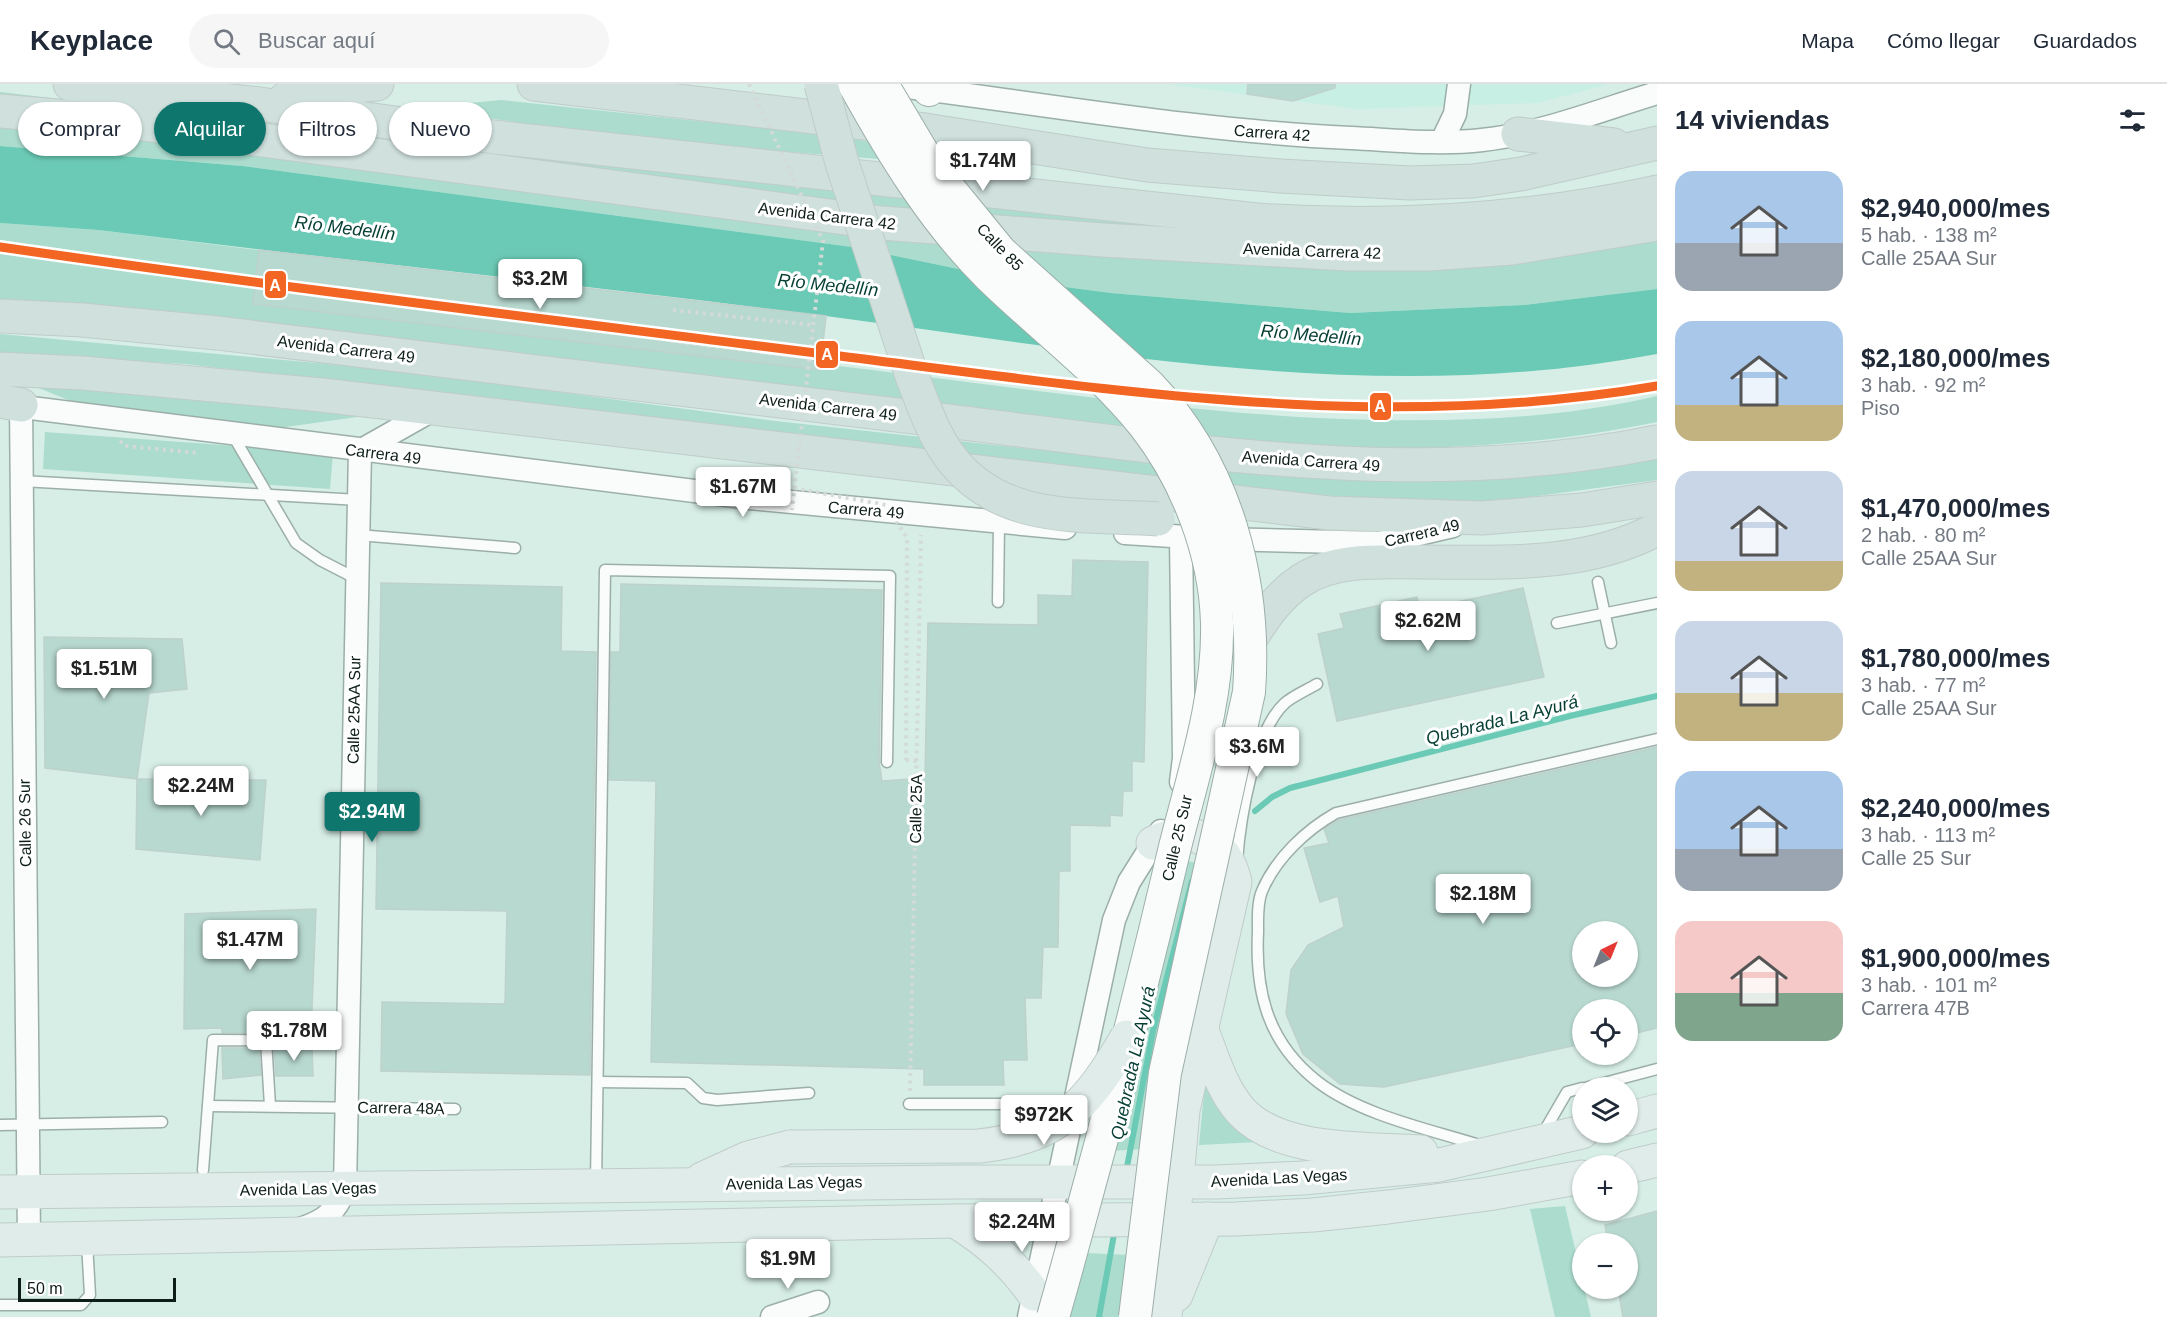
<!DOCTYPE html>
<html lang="es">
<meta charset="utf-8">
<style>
body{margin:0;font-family:Arial,sans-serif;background:#f6f6f7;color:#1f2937;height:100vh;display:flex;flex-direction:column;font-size:22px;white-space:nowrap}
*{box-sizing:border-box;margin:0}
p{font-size:20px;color:#747a83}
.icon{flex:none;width:33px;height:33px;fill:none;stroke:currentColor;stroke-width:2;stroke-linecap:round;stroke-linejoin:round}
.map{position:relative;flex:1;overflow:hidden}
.panel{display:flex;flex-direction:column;background:#fff;width:510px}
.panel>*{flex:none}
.banner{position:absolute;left:18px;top:18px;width:570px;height:54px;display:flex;gap:12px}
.needle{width:39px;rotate:43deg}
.tools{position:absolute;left:1572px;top:837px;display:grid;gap:12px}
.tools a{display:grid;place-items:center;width:66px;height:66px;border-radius:50%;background:#fff;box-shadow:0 2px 4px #0004;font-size:30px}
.scale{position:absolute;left:18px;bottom:15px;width:158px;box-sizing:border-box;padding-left:6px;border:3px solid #0d1e19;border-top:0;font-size:16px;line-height:21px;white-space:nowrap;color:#0d1e19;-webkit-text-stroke:4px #fff;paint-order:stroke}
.price{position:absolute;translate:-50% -51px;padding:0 14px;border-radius:6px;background:#fff;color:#222;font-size:20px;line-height:39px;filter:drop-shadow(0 2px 3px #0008)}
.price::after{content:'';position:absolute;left:50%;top:36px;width:18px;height:14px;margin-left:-9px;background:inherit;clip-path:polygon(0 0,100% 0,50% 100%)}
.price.current{background:#0f766e;color:#fff}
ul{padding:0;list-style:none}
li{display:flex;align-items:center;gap:18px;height:150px;padding:0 18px}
li span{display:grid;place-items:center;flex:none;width:168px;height:120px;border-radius:18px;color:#555}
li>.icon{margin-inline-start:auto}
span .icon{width:72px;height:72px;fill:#fffc;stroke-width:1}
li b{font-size:26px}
h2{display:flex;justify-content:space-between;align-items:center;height:72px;padding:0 18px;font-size:26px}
.pill{padding:0 21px;border-radius:27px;background:#fff;box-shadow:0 2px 4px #0004;font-size:21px;line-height:54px}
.pill.current{background:#0f766e;color:#fff}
header{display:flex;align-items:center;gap:36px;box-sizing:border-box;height:84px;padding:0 30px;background:#fff;border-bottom:2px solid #e0e1e3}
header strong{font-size:28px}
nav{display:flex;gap:33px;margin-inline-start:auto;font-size:21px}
.search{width:420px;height:54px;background:#f6f6f7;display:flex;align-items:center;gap:15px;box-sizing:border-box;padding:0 21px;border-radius:33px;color:#747a83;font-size:22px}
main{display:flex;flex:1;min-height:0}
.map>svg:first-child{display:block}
</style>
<header>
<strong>Keyplace</strong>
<div class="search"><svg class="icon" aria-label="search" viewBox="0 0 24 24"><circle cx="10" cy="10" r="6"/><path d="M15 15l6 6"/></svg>Buscar aquí</div>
<nav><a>Mapa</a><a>Cómo llegar</a><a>Guardados</a></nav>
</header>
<main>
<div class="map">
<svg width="1657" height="1233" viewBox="0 0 1657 1233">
<rect width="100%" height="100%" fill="#d6eee6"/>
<path fill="#c7efe3" d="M 1167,0 L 1610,0 L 1537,19 L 1358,25 Z"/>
<g fill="#abdcce">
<path d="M 0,8 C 429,59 860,102 1289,159 L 826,122 L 0,18 Z"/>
<path d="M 501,16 L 810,49 L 940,67 L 992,91 L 879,75 L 639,56 L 418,24 Z"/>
<path d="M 0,40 L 110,47 L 849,148 L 1657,156 L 1657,205 L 1523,221 L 1350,229 L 1111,209 L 1012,196 L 852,163 L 243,82 L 0,62 Z"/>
<path d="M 0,139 L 98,146 L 259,166 L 254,220 L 820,286 L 821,280 C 986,299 1151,325 1318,334 C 1432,339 1545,338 1657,312 L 1657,338 C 1546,361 1430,367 1316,364 C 1277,363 1237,357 1198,353 C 799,304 401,250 0,217 Z"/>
<path d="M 0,250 L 393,286 L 775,337 L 1278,392 L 1402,396 L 1657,371 L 1657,396 L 1500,417 L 1393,419 L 1274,408 L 185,280 L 0,269 Z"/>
<path d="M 29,300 L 378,330 L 279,344 L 73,318 Z"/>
<path d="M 45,348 L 333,369 L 330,405 L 43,385 Z"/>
<path d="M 1176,774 L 1208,782 L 1144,1065 L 1110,1067 Z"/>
<path d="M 1205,999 L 1258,1058 L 1199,1061 Z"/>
<path d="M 1565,1122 L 1591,1233 L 1555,1233 L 1530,1125 Z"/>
<path d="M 1085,1169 L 1131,1171 L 1125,1233 L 1070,1233 Z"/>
</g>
<path fill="#6bcab5" d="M 0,62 L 243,82 L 852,163 L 1012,196 L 1111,209 L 1350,229 L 1523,221 L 1657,205 L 1657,270 C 1380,323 1102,268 826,232 C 584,201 341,176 98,146 L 0,139 Z"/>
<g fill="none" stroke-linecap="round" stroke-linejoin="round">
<g stroke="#6bcab5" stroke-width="6">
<path d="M 1255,727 L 1272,713 L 1290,704 L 1570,632 L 1657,612"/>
<path d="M 1126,1088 L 1153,947 L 1192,797"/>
<path d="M 1099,1233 L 1115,1145"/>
</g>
</g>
<g fill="#b8d9d0" stroke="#bed1cc" stroke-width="1.5" fill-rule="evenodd">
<path d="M 1248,0 L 1335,0 L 1335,4 L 1293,17 L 1247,10 Z"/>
<path d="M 259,166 L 826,232 L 820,286 L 253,220 Z"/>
<path d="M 1073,476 L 1148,478 L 1144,678 L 1132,677 L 1132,707 L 1123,707 L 1122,732 L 1110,731 L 1110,742 L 1070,741 L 1070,787 L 1059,787 L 1058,863 L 1043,863 L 1041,914 L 1025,914 L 1027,976 L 1003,976 L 1004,1001 L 924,1001 L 924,985 L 651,978 L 656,697 L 609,696 L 611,568 L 620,568 L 621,500 L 882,506 L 879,678 L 882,697 L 925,694 L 928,539 L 1038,541 L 1038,511 L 1072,512 Z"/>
<path d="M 381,499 L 562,503 L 561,567 L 596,568 L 590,991 L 381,987 L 382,918 L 505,920 L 507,827 L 376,825 Z"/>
<path d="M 1523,504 L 1544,593 L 1337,637 L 1318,550 L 1344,544 L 1340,530 L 1417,513 L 1420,526 Z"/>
<path d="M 44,553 L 182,555 L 187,605 L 149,609 L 137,695 L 45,684 Z"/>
<path d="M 1657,663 L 1657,944 L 1628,951 L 1628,926 L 1582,926 L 1582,960 L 1384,1003 L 1340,1000 L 1303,970 L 1286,930 L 1291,886 L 1308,861 L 1344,843 L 1338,812 L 1320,818 L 1304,764 L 1329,759 L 1324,745 L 1339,736 ZM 1582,848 L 1628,848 L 1628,892 L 1582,892 Z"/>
<path d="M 137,695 L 266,696 L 260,776 L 136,765 Z"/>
<path d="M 316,825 L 311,949 L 222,949 L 222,944 L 184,945 L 185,830 Z"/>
<path d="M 222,964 L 259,964 L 261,991 L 223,995 Z"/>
<path d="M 274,964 L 312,964 L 313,992 L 276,992 Z"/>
<path d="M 1657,1127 L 1657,1233 L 1623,1233 L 1618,1204 L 1628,1204 L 1628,1160 L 1608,1160 L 1605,1141 Z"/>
</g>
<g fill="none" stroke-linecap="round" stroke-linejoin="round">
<g stroke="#9caea8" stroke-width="13">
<g id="lane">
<path d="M 232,350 L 296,459 L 320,476 L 357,495"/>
<path d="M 22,397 L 359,416"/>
<path d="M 358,451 L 515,464"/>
<path d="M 1598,498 L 1611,559"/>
<path d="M 998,518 L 999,439"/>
<path d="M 1557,539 L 1657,519"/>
<path d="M 1237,777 C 1240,736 1254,647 1285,619 C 1293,612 1307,606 1317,600"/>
<path d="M 266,956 L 270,1022"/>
<path d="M 598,998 L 687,999 L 703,1014 L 717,1016 L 809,1009"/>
<path d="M 1585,1004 L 1657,985"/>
<path d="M 909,1020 L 1068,1020"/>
<path d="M 208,1022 L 455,1025"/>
<path d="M 0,1041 L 162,1038"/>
<path d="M 1542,1051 L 1567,1008 L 1582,1004"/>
<path d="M 1479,1061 C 1428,1045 1361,1031 1318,998 C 1268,959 1255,909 1258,848 C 1258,835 1257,819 1262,807 C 1276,774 1306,746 1336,729 L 1657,655"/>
<path d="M 203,1086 L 213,956 L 348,957"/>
<path d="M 596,1099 L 605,486 L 890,492 L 887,678"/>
<path d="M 0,1221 L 81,1221 L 90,1211 L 87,1159"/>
</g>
</g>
<g stroke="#9caea8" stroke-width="25">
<g id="street">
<path d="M 884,0 C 1040,19 1194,47 1351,54 C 1394,56 1439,61 1482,56 C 1541,50 1600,26 1657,9"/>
<path d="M 1442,57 L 1455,30 L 1459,0"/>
<path d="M 7,321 L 750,414 L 1065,444"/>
<path d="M 21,321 L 29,1156"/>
<path d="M 1125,449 L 1218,455 L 1380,459 L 1453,442"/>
<path d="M 1181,453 L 1184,674 L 1181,698"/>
<path d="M 300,1145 C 324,1137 336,1129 345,1104 L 360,367 L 436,324"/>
<path d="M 772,1233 L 818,1218"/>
<path d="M 1029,1233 L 1114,836 L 1129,798 L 1161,747"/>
</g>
</g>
<g stroke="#9caea8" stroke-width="34">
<path id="secondary" d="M 924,0 L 929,6"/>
</g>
<g stroke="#c0ccc8" stroke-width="35">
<g id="primary">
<path d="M 1153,759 C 1192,740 1225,755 1235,798 L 1183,1026 L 1165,1233"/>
<path d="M 1203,949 C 1213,975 1222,1006 1241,1027 C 1280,1070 1368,1064 1421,1068"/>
<path d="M 1628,1035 L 1657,1027"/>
<path d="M 1628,1083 L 1657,1076"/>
<path d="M 702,1095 L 748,1074 L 790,1063"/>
<path d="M 0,1108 L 959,1098 L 1216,1098 L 1303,1094 L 1439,1081 L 1582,1048"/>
<path d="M 955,1137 C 988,1157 1012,1179 1034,1210"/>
<path d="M 0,1156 L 955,1137 L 1236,1135 L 1313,1131 L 1388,1123 L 1488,1110 L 1582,1093"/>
<path d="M 1176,1211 L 1207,1135"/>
</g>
</g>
<g stroke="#c0ccc8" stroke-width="35">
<g id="highway">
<path d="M 70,0 L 260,20 L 494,53 L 1257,136 C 1391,145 1525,137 1657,108"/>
<path d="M 534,0 L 925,46 L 1147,81 L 1281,92 L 1410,99 L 1473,97 L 1521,90 L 1657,59"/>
<path d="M 285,15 L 343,3 L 377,0"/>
<path d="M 0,27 L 136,39 L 882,139 L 1103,156 L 1347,170 L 1429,170 L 1512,164 L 1657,140"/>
<path d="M 1518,50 L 1614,61"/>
<path d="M 0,232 L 82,236 L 217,249 C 460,279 704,308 947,337 C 1186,366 1417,407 1657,358"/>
<path d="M 0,285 L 83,289 L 322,311 L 1329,429 L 1482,434 L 1582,426 L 1657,414"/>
<path d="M 0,317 L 21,321"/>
<path d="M 1251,554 C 1265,532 1279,511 1302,496 C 1336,474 1382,478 1421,478 C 1501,478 1584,484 1657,445"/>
</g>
</g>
<g stroke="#d3dad8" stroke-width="4" stroke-dasharray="3 4.5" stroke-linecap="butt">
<path d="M 673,226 L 813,241"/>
<path d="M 671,257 L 810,274"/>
<path d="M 120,357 L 125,362 L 200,369"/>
<path d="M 906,676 L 917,677"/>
<path d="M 910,1007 L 921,451"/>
</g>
<use href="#lane" stroke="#f9fcfb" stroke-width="10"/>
<use href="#street" stroke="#f9fcfb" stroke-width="22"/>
<use href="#secondary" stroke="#f9fcfb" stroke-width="32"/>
<use href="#primary" stroke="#dfece9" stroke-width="33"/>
<use href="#highway" stroke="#cfe0dd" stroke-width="33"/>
<g stroke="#9caea8" stroke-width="34" stroke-linecap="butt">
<g id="secondary-bridge">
<path d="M 854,0 C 891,67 934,138 989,192 C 1040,242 1099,285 1144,341 C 1187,396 1215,469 1217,539 C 1219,614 1193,691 1175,763 C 1138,920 1097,1078 1053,1233"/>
<path d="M 882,0 L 930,81 L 1001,168 L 1150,302 C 1227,383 1257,498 1249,608 L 1165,989 L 1135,1233"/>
</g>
</g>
<g stroke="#c0ccc8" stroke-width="35" stroke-linecap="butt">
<path id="primary-bridge" d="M 790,1063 L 979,1062 C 1061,1053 1088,1020 1127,953"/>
</g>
<g stroke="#c0ccc8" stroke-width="35" stroke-linecap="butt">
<path id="highway-bridge" d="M 821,0 L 842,79 L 912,292 C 923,320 934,354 954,378 C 1005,440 1085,430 1158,435"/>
</g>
<g stroke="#d3dad8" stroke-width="4" stroke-dasharray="3 4.5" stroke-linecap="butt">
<path d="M 749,0 L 823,157 L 792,426"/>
<path d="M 794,404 L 886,421 L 907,454 L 906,676"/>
</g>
<use href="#secondary-bridge" stroke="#f9fcfb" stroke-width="32"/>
<use href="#primary-bridge" stroke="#dfece9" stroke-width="33"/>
<use href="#highway-bridge" stroke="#cfe0dd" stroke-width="33"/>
<g stroke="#fff" stroke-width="14">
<path id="metro-1" d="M 0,163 C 277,203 554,236 831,271 C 1110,305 1377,350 1657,302"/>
</g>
<use href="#metro-1" stroke="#f26522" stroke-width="9"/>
</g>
<g text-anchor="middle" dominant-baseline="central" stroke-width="6" stroke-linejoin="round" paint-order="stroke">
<g font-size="16" fill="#0d1e19" stroke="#fff">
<text transform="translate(1272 49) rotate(4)">Carrera 42</text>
<text transform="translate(827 132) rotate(7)">Avenida Carrera 42</text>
<text transform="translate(1000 163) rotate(46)">Calle 85</text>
<text transform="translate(1312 167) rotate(2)">Avenida Carrera 42</text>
<text transform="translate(346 265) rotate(7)">Avenida Carrera 49</text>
<text transform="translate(828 323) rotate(7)">Avenida Carrera 49</text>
<text transform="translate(383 370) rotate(7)">Carrera 49</text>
<text transform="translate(1311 377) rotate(4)">Avenida Carrera 49</text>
<text transform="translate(866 426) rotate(5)">Carrera 49</text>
<text transform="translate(1422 449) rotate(-13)">Carrera 49</text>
<text transform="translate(354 626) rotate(-89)">Calle 25AA Sur</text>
<text transform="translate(916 725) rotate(-89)">Calle 25A</text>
<text transform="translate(25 739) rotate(-91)">Calle 26 Sur</text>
<text transform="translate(1177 754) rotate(-77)">Calle 25 Sur</text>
<text transform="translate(401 1024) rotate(1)">Carrera 48A</text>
<text transform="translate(1279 1094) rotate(-3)">Avenida Las Vegas</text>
<text transform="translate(794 1099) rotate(-1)">Avenida Las Vegas</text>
<text transform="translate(308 1105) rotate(-1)">Avenida Las Vegas</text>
</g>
<g font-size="18" font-style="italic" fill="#053e33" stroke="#fff">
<text transform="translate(345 144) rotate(7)">Río Medellín</text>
<text transform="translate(828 201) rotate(6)">Río Medellín</text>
<text transform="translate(1311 251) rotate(5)">Río Medellín</text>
<text transform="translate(1502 636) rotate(-14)">Quebrada La Ayurá</text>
<text transform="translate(1133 979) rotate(-78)">Quebrada La Ayurá</text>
</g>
</g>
<g stroke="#fff" stroke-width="2">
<rect x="264" y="186" width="23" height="29" rx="6" fill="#f26522"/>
<rect x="815" y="256" width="24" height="29" rx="6" fill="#f26522"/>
<rect x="1369" y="308" width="23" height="29" rx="6" fill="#f26522"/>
</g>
<g font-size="16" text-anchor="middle" font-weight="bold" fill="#fff">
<text x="275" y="207">A</text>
<text x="827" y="276">A</text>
<text x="1380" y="328">A</text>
</g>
</svg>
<div class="tools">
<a><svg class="needle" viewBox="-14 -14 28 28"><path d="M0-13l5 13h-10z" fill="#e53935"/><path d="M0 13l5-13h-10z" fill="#747a83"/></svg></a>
<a><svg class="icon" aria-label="locate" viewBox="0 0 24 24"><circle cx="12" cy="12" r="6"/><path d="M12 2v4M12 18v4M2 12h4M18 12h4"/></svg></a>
<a><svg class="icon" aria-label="layers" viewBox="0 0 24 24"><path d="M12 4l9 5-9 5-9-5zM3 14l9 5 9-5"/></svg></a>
<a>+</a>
<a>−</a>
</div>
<div class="scale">50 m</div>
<b class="price" style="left:983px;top:108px">$1.74M</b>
<b class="price" style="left:540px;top:226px">$3.2M</b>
<b class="price" style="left:743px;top:434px">$1.67M</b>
<b class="price" style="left:1428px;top:568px">$2.62M</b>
<b class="price" style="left:104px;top:616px">$1.51M</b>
<b class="price" style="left:1257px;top:694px">$3.6M</b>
<b class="price" style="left:201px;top:733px">$2.24M</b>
<b class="price current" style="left:372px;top:759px">$2.94M</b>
<b class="price" style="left:1483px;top:841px">$2.18M</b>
<b class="price" style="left:250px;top:887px">$1.47M</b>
<b class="price" style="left:294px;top:978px">$1.78M</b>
<b class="price" style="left:1044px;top:1062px">$972K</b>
<b class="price" style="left:1022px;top:1169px">$2.24M</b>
<b class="price" style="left:788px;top:1206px">$1.9M</b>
<div class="banner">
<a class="pill">Comprar</a>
<a class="pill current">Alquilar</a>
<a class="pill">Filtros</a>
<a class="pill">Nuevo</a>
</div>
</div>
<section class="panel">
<h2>14 viviendas<svg class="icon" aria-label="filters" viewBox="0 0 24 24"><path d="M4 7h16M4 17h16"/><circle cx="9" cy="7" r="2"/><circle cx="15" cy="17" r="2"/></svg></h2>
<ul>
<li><span style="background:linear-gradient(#a9c7e8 60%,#9aa5b1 0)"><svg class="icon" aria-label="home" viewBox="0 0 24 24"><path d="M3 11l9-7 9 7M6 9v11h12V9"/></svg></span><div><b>$2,940,000/mes</b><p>5 hab. · 138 m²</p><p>Calle 25AA Sur</p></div></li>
<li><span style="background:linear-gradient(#a9c7e8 70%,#c2b280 0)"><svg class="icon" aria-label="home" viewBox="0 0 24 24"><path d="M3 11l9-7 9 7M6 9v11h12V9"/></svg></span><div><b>$2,180,000/mes</b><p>3 hab. · 92 m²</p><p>Piso</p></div></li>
<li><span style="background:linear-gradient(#c9d6e8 75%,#c2b280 0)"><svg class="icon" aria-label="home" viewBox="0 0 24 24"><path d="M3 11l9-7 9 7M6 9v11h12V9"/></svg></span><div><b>$1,470,000/mes</b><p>2 hab. · 80 m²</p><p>Calle 25AA Sur</p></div></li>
<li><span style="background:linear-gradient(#c9d6e8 60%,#c2b280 0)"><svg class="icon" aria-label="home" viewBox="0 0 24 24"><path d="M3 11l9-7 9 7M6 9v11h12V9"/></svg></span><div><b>$1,780,000/mes</b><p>3 hab. · 77 m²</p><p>Calle 25AA Sur</p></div></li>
<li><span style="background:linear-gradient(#a9c7e8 65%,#9aa5b1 0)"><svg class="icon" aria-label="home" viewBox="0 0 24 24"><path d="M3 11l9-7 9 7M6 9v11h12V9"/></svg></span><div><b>$2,240,000/mes</b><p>3 hab. · 113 m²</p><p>Calle 25 Sur</p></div></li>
<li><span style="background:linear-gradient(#f6c9c9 60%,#7fa58c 0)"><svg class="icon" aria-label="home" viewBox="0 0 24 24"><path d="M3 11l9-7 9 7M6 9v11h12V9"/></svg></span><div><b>$1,900,000/mes</b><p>3 hab. · 101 m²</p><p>Carrera 47B</p></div></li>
</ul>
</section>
</main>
